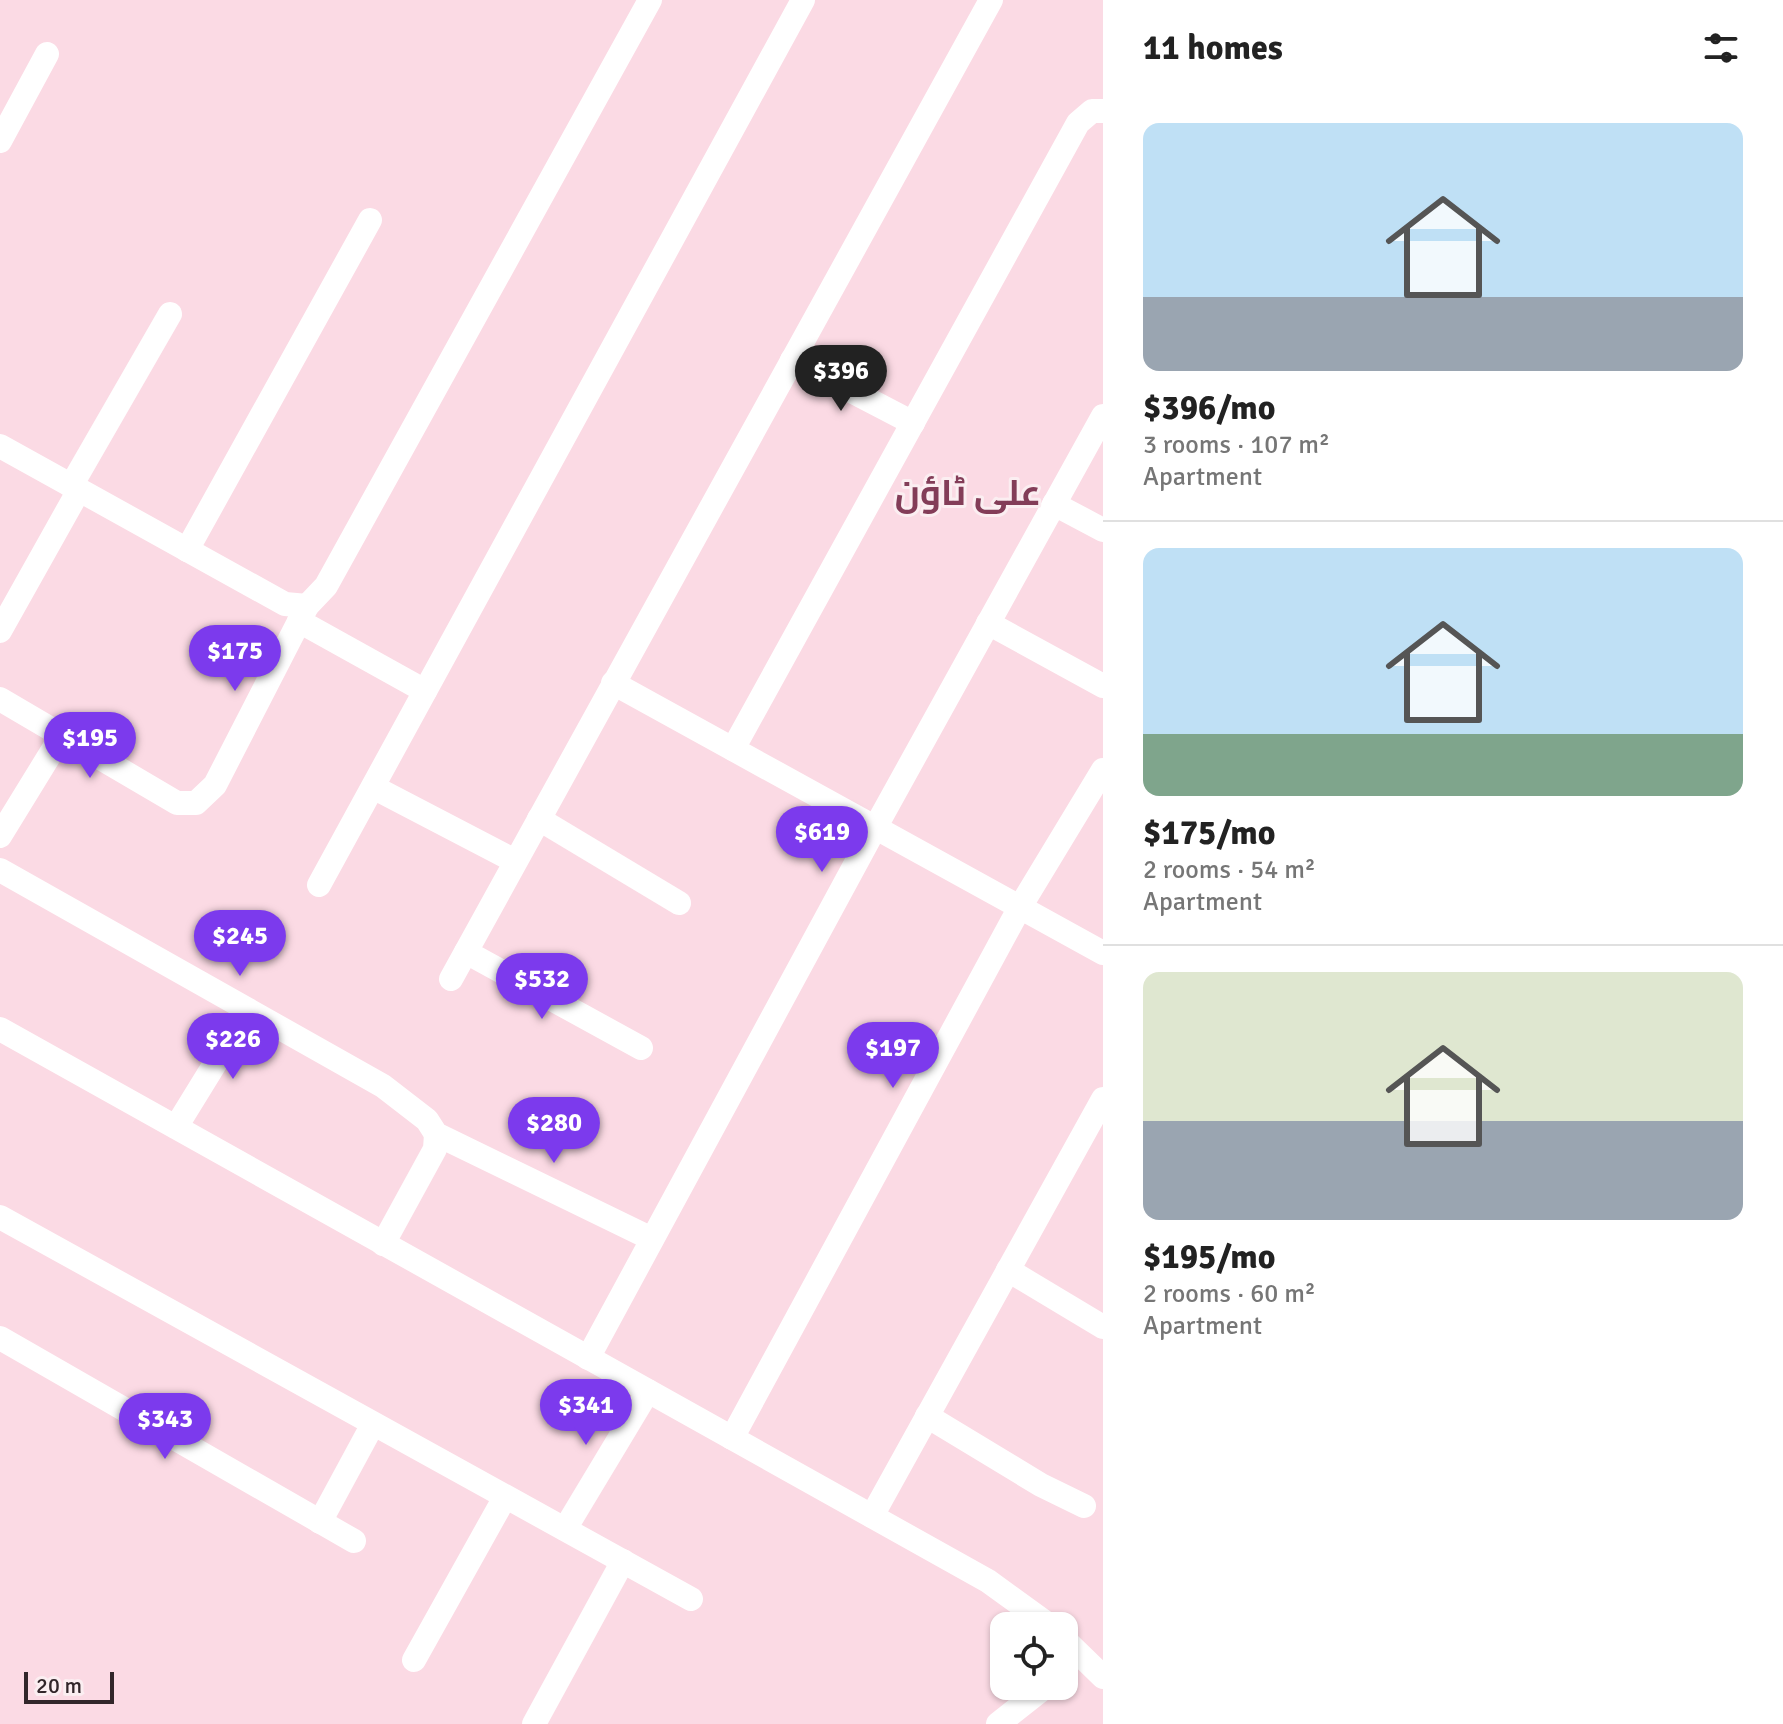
<!DOCTYPE html>
<meta charset="utf-8">
<style>
body{margin:0;font-family:Signika,Cairo,sans-serif;background:#f2f2f2;color:#222;height:100vh;display:flex;flex-direction:column;font-size:30px;white-space:nowrap}
*{box-sizing:border-box;margin:0}
p{font-size:26px;color:#767676}
.icon{flex:none;width:44px;height:44px;fill:none;stroke:currentColor;stroke-width:2;stroke-linecap:round;stroke-linejoin:round}
.map{position:relative;flex:1;overflow:hidden}
.sheet{display:flex;flex-direction:column;background:#fff;width:680px}
.sheet>*{flex:none}
.tools{position:absolute;left:990px;top:1612px;display:grid;gap:16px}
.tools a{display:grid;place-items:center;width:88px;height:88px;border-radius:16px;background:#fff;box-shadow:0 2px 6px #0004;font-size:40px}
.scale{position:absolute;left:24px;bottom:20px;width:90px;box-sizing:border-box;padding-left:8px;border:4px solid #32262a;border-top:0;font-size:22px;line-height:28px;white-space:nowrap;color:#32262a;-webkit-text-stroke:6px #fbeef1;paint-order:stroke}
.price{position:absolute;translate:-50% -68px;padding:0 18px;border-radius:28px;background:#7c3aed;color:#fff;font-size:26px;line-height:52px;filter:drop-shadow(0 2px 4px #0008)}
.price::after{content:'';position:absolute;left:50%;top:48px;width:24px;height:18px;margin-left:-12px;background:inherit;clip-path:polygon(0 0,100% 0,50% 100%)}
.price.selected{background:#222;color:#fff}
ul{padding:0;list-style:none}
li{display:grid;align-content:center;gap:16px;height:424px;padding:0 40px}
li+li{border-top:2px solid #e0e0e0}
li span{display:grid;place-items:center;height:248px;border-radius:16px;color:#555}
li>.icon{margin-inline-start:auto}
span .icon{width:144px;height:144px;fill:#fffc;stroke-width:1}
li b{font-size:34px}
h2{display:flex;justify-content:space-between;align-items:center;height:96px;padding:0 40px;font-size:34px}
main{display:flex;flex:1;min-height:0}
.map>svg:first-child{display:block}
</style>
<main>
<div class="map">
<svg width="1103" height="1724" viewBox="0 0 1103 1724">
<rect width="100%" height="100%" fill="#fbdae4"/>
<g fill="none" stroke-linecap="round" stroke-linejoin="round">
<g stroke="#fff" stroke-width="24">
<path d="M 0,141 L 47,54"/>
<path d="M 792,360 L 913,423"/>
<path d="M 0,446 L 285,604 L 307,606"/>
<path d="M 71,486 L 170,314"/>
<path d="M 1054,504 L 1103,530"/>
<path d="M 187,550 L 370,220"/>
<path d="M 299,621 L 425,691"/>
<path d="M 988,623 L 1103,686"/>
<path d="M 0,631 L 79,490"/>
<path d="M 613,683 L 1103,953"/>
<path d="M 0,699 L 177,803 L 196,803 L 215,785 L 307,606 L 326,586 L 650,0"/>
<path d="M 733,749 L 1078,123 L 1092,111 L 1103,111"/>
<path d="M 373,787 L 515,861"/>
<path d="M 539,819 L 679,903"/>
<path d="M 0,836 L 62,735"/>
<path d="M 0,870 L 383,1086 L 427,1120 L 436,1134 L 652,1239"/>
<path d="M 319,885 L 803,0"/>
<path d="M 466,952 L 641,1048"/>
<path d="M 451,979 L 991,0"/>
<path d="M 0,1029 L 988,1581 L 1050,1626"/>
<path d="M 176,1127 L 248,1010"/>
<path d="M 0,1217 L 691,1599"/>
<path d="M 383,1244 L 435,1149 L 436,1134"/>
<path d="M 1008,1270 L 1103,1327"/>
<path d="M 0,1338 L 354,1541"/>
<path d="M 588,1358 L 875,828 L 1103,416"/>
<path d="M 927,1416 L 1041,1485 L 1084,1506"/>
<path d="M 732,1438 L 1020,907 L 1103,770"/>
<path d="M 872,1516 L 1103,1099"/>
<path d="M 320,1522 L 373,1424"/>
<path d="M 565,1529 L 648,1391"/>
<path d="M 1064,1639 L 1103,1677"/>
<path d="M 414,1660 L 505,1497"/>
<path d="M 534,1724 L 623,1561"/>
<path d="M 998,1724 L 1046,1686"/>
</g>
</g>
<g text-anchor="middle" dominant-baseline="central" stroke-width="6" stroke-linejoin="round" paint-order="stroke">
<g font-size="36" font-weight="bold" fill="#833d58" stroke="#fbeef1">
<text x="968" y="493">علی ٹاؤن</text>
</g>
</g>
</svg>
<div class="tools">
<a><svg class="icon" aria-label="locate" viewBox="0 0 24 24"><circle cx="12" cy="12" r="6"/><path d="M12 2v4M12 18v4M2 12h4M18 12h4"/></svg></a>
</div>
<div class="scale">20 m</div>
<b class="price selected" style="left:841px;top:413px">$396</b>
<b class="price" style="left:235px;top:693px">$175</b>
<b class="price" style="left:90px;top:780px">$195</b>
<b class="price" style="left:822px;top:874px">$619</b>
<b class="price" style="left:240px;top:978px">$245</b>
<b class="price" style="left:542px;top:1021px">$532</b>
<b class="price" style="left:233px;top:1081px">$226</b>
<b class="price" style="left:893px;top:1090px">$197</b>
<b class="price" style="left:554px;top:1165px">$280</b>
<b class="price" style="left:586px;top:1447px">$341</b>
<b class="price" style="left:165px;top:1461px">$343</b>
</div>
<section class="sheet">
<h2>11 homes<svg class="icon" aria-label="filters" viewBox="0 0 24 24"><path d="M4 7h16M4 17h16"/><circle cx="9" cy="7" r="2"/><circle cx="15" cy="17" r="2"/></svg></h2>
<ul>
<li><span style="background:linear-gradient(#bfe0f5 70%,#9aa5b1 0)"><svg class="icon" aria-label="home" viewBox="0 0 24 24"><path d="M3 11l9-7 9 7M6 9v11h12V9"/></svg></span><div><b>$396/mo</b><p>3 rooms · 107 m²</p><p>Apartment</p></div></li>
<li><span style="background:linear-gradient(#bfe0f5 75%,#7fa58c 0)"><svg class="icon" aria-label="home" viewBox="0 0 24 24"><path d="M3 11l9-7 9 7M6 9v11h12V9"/></svg></span><div><b>$175/mo</b><p>2 rooms · 54 m²</p><p>Apartment</p></div></li>
<li><span style="background:linear-gradient(#dfe7d0 60%,#9aa5b1 0)"><svg class="icon" aria-label="home" viewBox="0 0 24 24"><path d="M3 11l9-7 9 7M6 9v11h12V9"/></svg></span><div><b>$195/mo</b><p>2 rooms · 60 m²</p><p>Apartment</p></div></li>
</ul>
</section>
</main>
